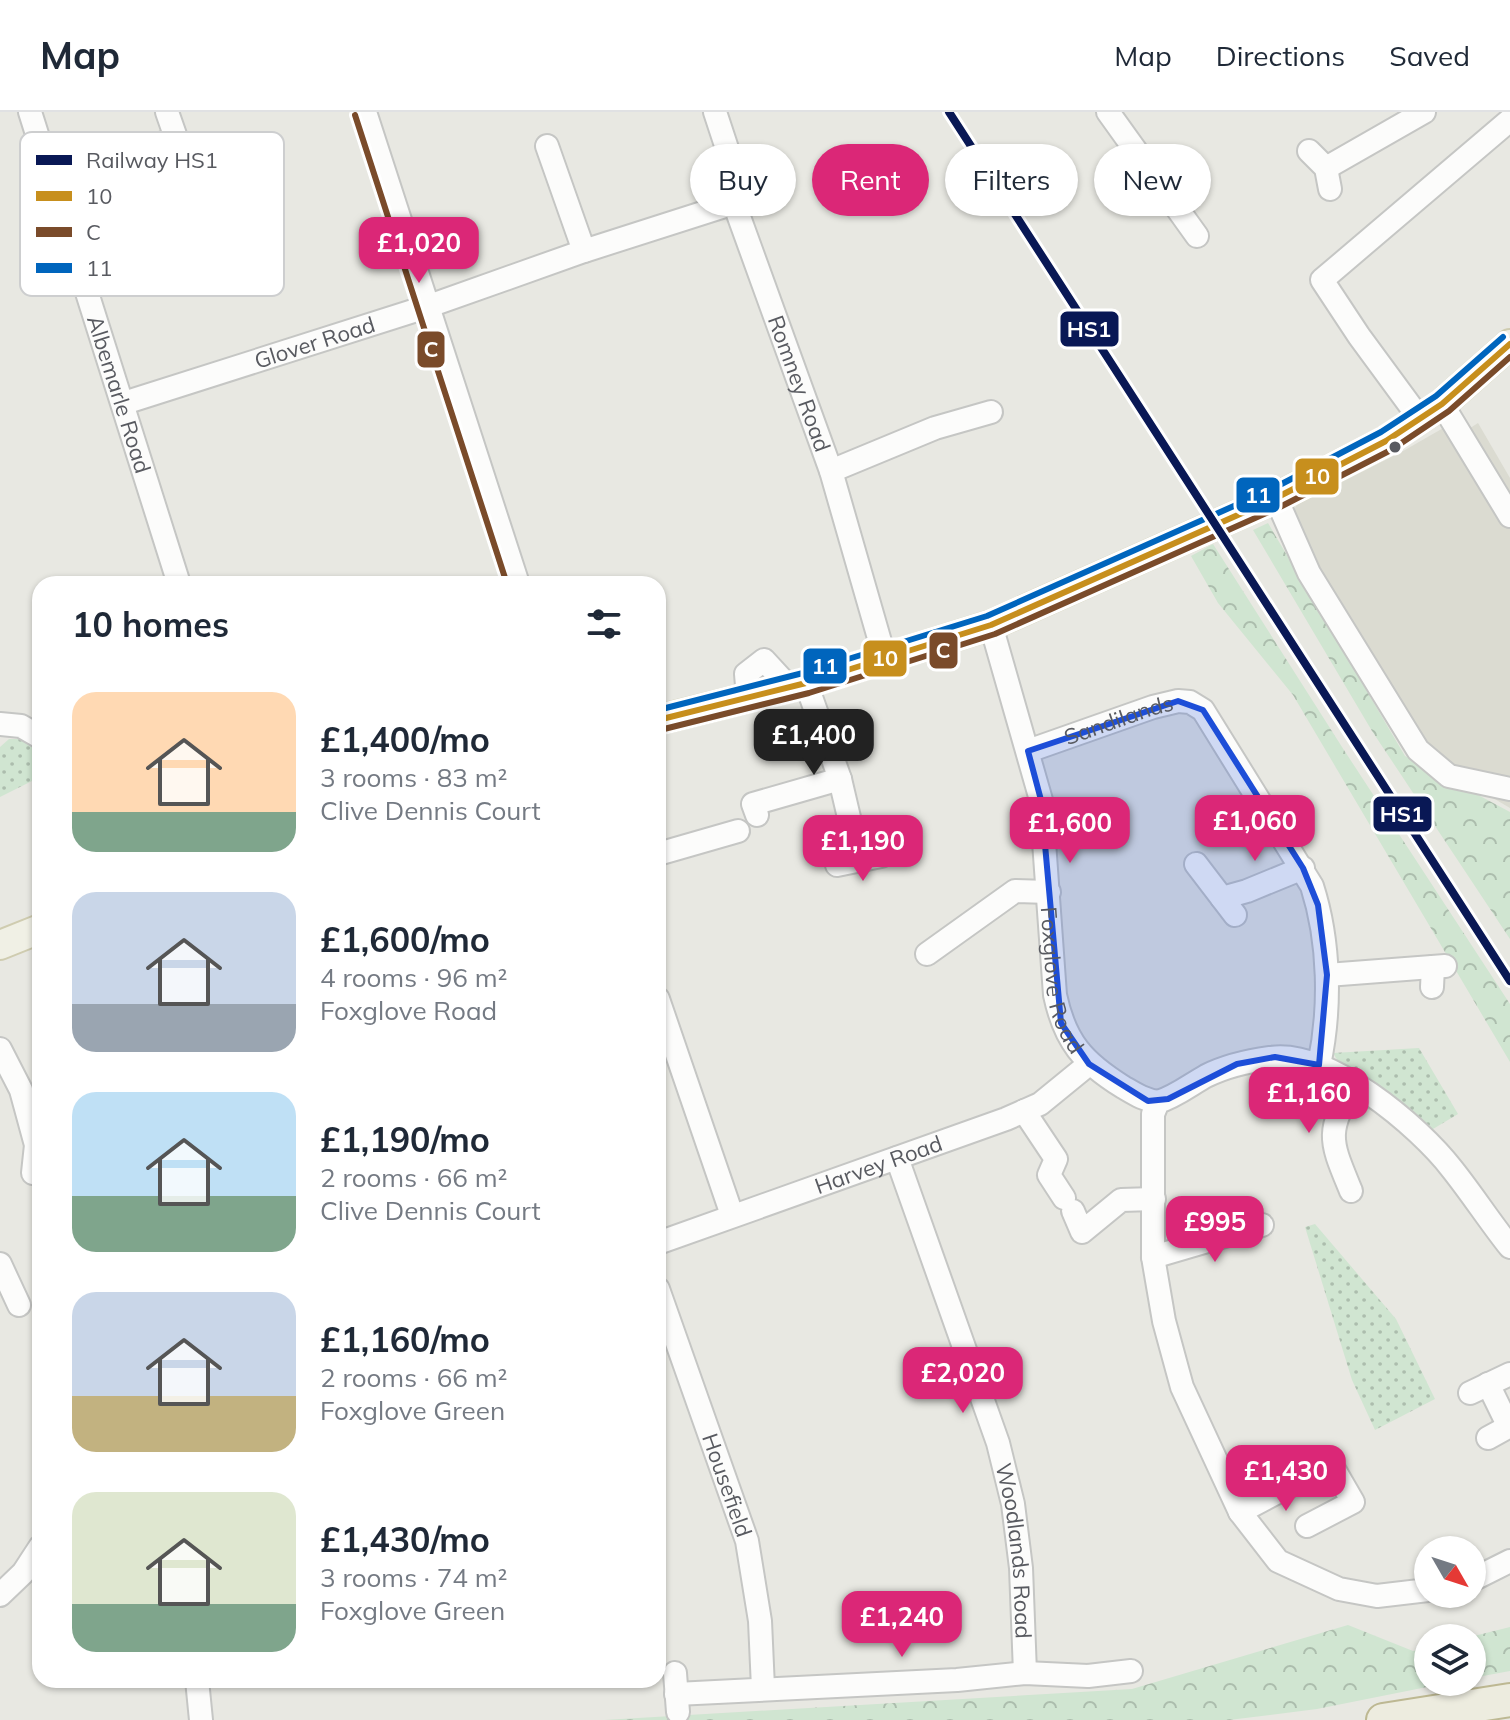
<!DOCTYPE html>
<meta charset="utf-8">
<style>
body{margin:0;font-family:Mulish,sans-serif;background:#f6f6f7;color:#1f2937;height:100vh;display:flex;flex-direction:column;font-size:30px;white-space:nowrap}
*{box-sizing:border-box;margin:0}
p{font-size:26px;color:#747a83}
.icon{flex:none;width:44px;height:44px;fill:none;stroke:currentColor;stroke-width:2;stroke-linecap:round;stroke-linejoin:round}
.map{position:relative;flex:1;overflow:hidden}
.panel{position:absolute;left:32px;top:464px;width:634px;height:1112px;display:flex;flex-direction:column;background:#fff;border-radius:24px;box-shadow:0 2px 6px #0004}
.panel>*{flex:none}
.guide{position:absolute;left:690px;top:32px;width:700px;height:72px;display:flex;gap:16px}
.needle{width:52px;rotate:129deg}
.fabs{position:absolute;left:1414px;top:1424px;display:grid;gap:16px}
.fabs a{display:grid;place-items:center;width:72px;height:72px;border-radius:50%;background:#fff;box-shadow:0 2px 6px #0004;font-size:40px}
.price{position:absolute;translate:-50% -68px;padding:0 18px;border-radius:16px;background:#db2777;color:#fff;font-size:26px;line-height:52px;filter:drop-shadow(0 2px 4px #0008)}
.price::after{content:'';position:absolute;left:50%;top:48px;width:24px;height:18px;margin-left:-12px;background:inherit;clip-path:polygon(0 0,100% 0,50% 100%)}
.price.selected{background:#222;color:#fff}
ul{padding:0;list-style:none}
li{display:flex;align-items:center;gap:24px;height:200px;padding:0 40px}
li span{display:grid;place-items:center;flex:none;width:224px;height:160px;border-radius:24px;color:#555}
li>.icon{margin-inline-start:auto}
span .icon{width:96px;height:96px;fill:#fffc;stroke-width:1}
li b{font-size:34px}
h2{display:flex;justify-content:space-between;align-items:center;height:96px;padding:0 40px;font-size:34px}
.chip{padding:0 28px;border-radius:36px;background:#fff;box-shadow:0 2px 6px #0004;font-size:28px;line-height:72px}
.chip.selected{background:#db2777;color:#fff}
header{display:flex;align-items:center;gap:48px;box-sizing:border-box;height:112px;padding:0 40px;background:#fff;border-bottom:2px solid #e0e1e3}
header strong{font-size:38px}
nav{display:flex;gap:44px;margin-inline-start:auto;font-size:28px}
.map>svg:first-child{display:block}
</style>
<header>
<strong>Map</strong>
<nav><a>Map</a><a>Directions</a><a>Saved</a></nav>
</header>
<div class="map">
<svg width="1510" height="1608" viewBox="0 0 1510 1608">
<defs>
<pattern id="grass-dots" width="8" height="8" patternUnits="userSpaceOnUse" patternTransform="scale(2)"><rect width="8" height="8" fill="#d0e5d1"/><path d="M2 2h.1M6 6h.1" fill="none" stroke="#acbdad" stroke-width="1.8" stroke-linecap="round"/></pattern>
<pattern id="forest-crowns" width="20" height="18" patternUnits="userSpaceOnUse" patternTransform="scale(2)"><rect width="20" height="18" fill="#d0e5d1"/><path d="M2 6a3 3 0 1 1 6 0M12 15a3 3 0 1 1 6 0" fill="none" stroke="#acbdad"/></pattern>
</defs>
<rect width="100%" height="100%" fill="#e8e8e2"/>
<path fill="#dbdbd1" d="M 1452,311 L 1461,322 L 1478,311 L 1510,366 L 1510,696 L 1408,636 L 1290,408 L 1292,399 L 1298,392 L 1405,338 Z"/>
<g fill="url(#grass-dots)">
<path d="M 9,627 L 18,627 L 40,635 L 40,665 L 0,685 L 0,635 Z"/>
<path d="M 1419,936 L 1458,1002 L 1428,1020 L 1339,951 L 1333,941 Z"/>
<path d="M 1315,1112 L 1396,1207 L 1435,1287 L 1375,1318 L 1352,1268 L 1305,1115 Z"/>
</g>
<g fill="url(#forest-crowns)">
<path d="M 1268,411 L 1405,644 L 1510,700 L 1510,827 L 1372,619 L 1253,418 Z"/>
<path d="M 1213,432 L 1342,635 L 1510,892 L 1510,950 L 1293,583 L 1218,491 L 1191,444 Z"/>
<path d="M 1348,1513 L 1413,1539 L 1428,1536 L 1428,1570 L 1452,1570 L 1317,1597 L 1229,1608 L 604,1608 L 1132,1577 Z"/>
<path d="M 1510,1515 L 1510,1559 L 1472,1566 L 1472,1526 L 1466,1526 Z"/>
</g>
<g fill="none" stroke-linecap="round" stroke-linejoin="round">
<g stroke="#c5c6c4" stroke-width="26">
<g id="minor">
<path id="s1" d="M 30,0 L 179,472"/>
<path d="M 167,0 L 196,83"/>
<path d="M 365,0 L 518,472"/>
<path d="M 715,0 L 741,79 L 740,85 L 734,91"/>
<path d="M 1108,0 L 1197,124"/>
<path d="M 547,34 L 584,139"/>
<path d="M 1309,39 L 1326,56 L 1330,77"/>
<path d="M 1326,56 L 1424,0"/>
<path d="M 52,68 L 175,27"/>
<path id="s2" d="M 734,91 L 831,359 L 885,547"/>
<path id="s3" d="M 124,291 L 429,194 L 584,139 L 734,91"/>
<path d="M 1442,292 L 1510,404"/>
<path d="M 1420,307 L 1359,224 L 1322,168 L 1510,8"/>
<path d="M 831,359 L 935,316 L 991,300"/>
<path d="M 1276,386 L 1309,461 L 1418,638 L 1449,664 L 1510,677"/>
<path id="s4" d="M 991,513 L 1041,688 L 1055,883 C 1065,930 1083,950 1123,975 C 1135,982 1144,988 1158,990"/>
<path d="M 806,571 L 840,667 L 859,748"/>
<path d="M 748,585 L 746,562 L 764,548 L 788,574"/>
<path d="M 0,612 L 21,614 L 40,625"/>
<path id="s5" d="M 1028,639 L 1153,595 L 1178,589 L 1190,590 L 1203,598 L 1312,774 C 1330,830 1331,897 1319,953"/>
<path d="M 757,703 L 753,692 L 840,667"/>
<path d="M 658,742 L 738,719"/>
<path d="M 1196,752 L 1235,803"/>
<path d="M 837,753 L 881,744"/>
<path d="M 1222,786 L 1247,779 L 1303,756"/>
<path d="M 927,842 L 1015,779 L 1049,780"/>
<path d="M 1327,863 L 1445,854"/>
<path d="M 1432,875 L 1433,855"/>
<path d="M 658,887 L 732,1103"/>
<path d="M 0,937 L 21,978 L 36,1033 L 33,1061"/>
<path d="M 1024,999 L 1056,1047 L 1049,1063 L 1064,1086"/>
<path id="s6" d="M 897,1046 L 998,1331 L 1013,1392 L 1021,1456 L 1025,1561"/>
<path d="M 1351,1079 C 1330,1028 1325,1021 1355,971"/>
<path d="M 1073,1099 L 1082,1120 L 1121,1088 L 1154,1087"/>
<path id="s7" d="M 658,1131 L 1006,1007 L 1040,992 L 1089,952"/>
<path d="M 1153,1145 L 1262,1113"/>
<path d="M 0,1152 L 19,1193"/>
<path id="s8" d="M 658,1177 L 747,1429 L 760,1509 L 763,1576"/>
<path d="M 1488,1272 L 1509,1315"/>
<path d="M 1470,1281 L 1510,1262"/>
<path d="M 1488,1326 L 1510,1314"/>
<path d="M 1240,1400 L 1331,1352 L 1353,1390 L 1307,1414"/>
<path d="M 1472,1468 L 1510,1449"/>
<path d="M 1428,1478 L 1377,1484 L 1339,1477 L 1278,1449 L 1240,1400 L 1182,1275 L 1164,1209 L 1153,1145 L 1153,1002 L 1158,990 C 1175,985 1190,973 1206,964 C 1226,954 1248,949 1270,946 C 1328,937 1419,1014 1452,1057 C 1472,1082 1490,1110 1510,1135"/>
<path d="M 0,1483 L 23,1461 L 40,1435"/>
<path d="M 675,1561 L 678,1600"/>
<path d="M 197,1568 L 201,1608"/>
<path d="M 676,1582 L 957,1568 L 1025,1561 L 1088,1564 L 1131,1559"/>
</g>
</g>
<g stroke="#cfccb0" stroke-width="32">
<g id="major">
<path d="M 658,608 L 806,571 L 991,513 L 1276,386 L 1386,329 L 1442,292 L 1510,232"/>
<path d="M 0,833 L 40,817"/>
</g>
</g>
<g stroke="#bdb892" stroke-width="36">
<path id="highway" d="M 1383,1608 L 1510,1588"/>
</g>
<use href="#minor" stroke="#fcfcfb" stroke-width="22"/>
<use href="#major" stroke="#f0f0e5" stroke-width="28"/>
<use href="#highway" stroke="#edecdf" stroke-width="32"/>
<g stroke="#fff" stroke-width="12">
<path id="bus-1" d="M 658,608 L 806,571 L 991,513 L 1276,386 L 1386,329 L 1442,292 L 1510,232"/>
</g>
<g stroke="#fff" stroke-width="12">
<g id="bus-2">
<path d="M 355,3 L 507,472"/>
<path d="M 660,618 L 809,581 L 995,522 L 1280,395 L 1391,338 L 1449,299 L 1510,245"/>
</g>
</g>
<g stroke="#fff" stroke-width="12">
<path id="bus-3" d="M 658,598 L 803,561 L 987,504 L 1272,377 L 1381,320 L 1436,284 L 1503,225"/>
</g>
<use href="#bus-1" stroke="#c78f1d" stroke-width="6"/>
<use href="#bus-2" stroke="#7a4b2a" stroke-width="6"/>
<use href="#bus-3" stroke="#0065bd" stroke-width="6"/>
<g stroke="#fff" stroke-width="14">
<path id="rail-1" d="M 949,0 L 1510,869"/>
</g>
<use href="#rail-1" stroke="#091855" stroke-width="8"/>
</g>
<path fill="#1d4ed8" fill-opacity="0.2" stroke="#1d4ed8" stroke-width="6" stroke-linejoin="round" d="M 1178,589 L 1203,598 L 1303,756 L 1318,793 L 1327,863 L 1319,953 L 1275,945 L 1237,952 L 1168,987 L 1148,989 L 1089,952 L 1061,911 L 1041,688 L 1028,639 Z"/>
<circle fill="#585a60" stroke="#fff" stroke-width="3" cx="1395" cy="335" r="7"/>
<g text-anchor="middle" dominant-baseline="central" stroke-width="7" stroke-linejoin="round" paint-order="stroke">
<g font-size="22" fill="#585a60" stroke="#fff">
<text stroke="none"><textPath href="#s3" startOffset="200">Glover Road</textPath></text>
<text stroke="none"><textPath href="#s2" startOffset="192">Romney Road</textPath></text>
<text stroke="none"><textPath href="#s1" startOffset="296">Albemarle Road</textPath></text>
<text stroke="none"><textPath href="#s5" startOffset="96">Sandilands</textPath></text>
<text stroke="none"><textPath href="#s4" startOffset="364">Foxglove Road</textPath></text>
<text stroke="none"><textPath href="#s7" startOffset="234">Harvey Road</textPath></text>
<text stroke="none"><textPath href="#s8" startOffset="208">Housefield</textPath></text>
<text stroke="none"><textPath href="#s6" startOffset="412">Woodlands Road</textPath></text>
</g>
</g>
<rect x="20" y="20" width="264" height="164" rx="12" fill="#fff" stroke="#cdcecf" stroke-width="2"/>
<rect x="36" y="43" width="36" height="10" fill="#091855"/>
<rect x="36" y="79" width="36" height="10" fill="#c78f1d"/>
<rect x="36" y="115" width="36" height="10" fill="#7a4b2a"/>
<rect x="36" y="151" width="36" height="10" fill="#0065bd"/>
<g font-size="22" fill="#585a60">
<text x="86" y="56">Railway HS1</text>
<text x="86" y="92">10</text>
<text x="86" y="128">C</text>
<text x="86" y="164">11</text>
</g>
<g stroke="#fff" stroke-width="3">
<rect x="1059" y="198" width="61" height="38" rx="8" fill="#091855"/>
<rect x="416" y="218" width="30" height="39" rx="8" fill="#7a4b2a"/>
<rect x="1294" y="345" width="46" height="39" rx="8" fill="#c78f1d"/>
<rect x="1235" y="364" width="46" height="38" rx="8" fill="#0065bd"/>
<rect x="928" y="519" width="31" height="39" rx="8" fill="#7a4b2a"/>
<rect x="862" y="527" width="46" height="39" rx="8" fill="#c78f1d"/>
<rect x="802" y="535" width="46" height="38" rx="8" fill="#0065bd"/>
<rect x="1372" y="683" width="61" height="38" rx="8" fill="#091855"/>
</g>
<g font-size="22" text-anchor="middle" font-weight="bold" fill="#fff">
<text x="1089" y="225">HS1</text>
<text x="431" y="245">C</text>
<text x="1317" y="372">10</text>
<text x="1258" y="391">11</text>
<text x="943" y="546">C</text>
<text x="885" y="554">10</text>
<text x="825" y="562">11</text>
<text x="1402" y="710">HS1</text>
</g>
</svg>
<div class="fabs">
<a><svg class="needle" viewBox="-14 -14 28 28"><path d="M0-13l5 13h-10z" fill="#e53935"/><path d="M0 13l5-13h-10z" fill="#747a83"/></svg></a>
<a><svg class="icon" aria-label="layers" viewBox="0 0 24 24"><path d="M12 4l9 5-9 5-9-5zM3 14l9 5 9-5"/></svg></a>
</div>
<b class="price" style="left:419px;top:173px">£1,020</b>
<b class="price selected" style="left:814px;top:665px">£1,400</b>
<b class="price" style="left:1255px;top:751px">£1,060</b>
<b class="price" style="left:1070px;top:753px">£1,600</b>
<b class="price" style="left:863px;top:771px">£1,190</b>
<b class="price" style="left:1309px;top:1023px">£1,160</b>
<b class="price" style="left:1215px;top:1152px">£995</b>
<b class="price" style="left:963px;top:1303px">£2,020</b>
<b class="price" style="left:1286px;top:1401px">£1,430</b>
<b class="price" style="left:902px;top:1547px">£1,240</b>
<div class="guide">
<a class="chip">Buy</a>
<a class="chip selected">Rent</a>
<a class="chip">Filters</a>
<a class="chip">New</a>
</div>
<section class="panel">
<h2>10 homes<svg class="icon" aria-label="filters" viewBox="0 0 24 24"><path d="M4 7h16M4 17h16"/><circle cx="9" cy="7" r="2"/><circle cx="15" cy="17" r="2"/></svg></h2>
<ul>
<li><span style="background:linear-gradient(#ffd9b3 75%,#7fa58c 0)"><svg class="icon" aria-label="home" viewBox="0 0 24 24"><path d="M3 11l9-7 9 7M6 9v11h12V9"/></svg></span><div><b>£1,400/mo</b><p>3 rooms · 83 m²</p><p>Clive Dennis Court</p></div></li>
<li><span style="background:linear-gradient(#c9d6e8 70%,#9aa5b1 0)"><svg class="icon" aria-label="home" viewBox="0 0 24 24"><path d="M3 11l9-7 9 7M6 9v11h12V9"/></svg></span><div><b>£1,600/mo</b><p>4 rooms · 96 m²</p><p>Foxglove Road</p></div></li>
<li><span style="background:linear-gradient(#bfe0f5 65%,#7fa58c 0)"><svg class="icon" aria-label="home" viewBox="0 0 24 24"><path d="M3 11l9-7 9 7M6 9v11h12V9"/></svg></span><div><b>£1,190/mo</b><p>2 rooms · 66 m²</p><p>Clive Dennis Court</p></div></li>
<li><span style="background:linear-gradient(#c9d6e8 65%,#c2b280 0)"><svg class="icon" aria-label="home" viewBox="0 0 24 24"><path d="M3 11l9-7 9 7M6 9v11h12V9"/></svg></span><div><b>£1,160/mo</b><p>2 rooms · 66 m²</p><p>Foxglove Green</p></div></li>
<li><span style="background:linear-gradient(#dfe7d0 70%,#7fa58c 0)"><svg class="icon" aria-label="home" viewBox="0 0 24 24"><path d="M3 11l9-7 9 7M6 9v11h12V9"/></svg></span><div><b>£1,430/mo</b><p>3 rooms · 74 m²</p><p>Foxglove Green</p></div></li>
</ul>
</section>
</div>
